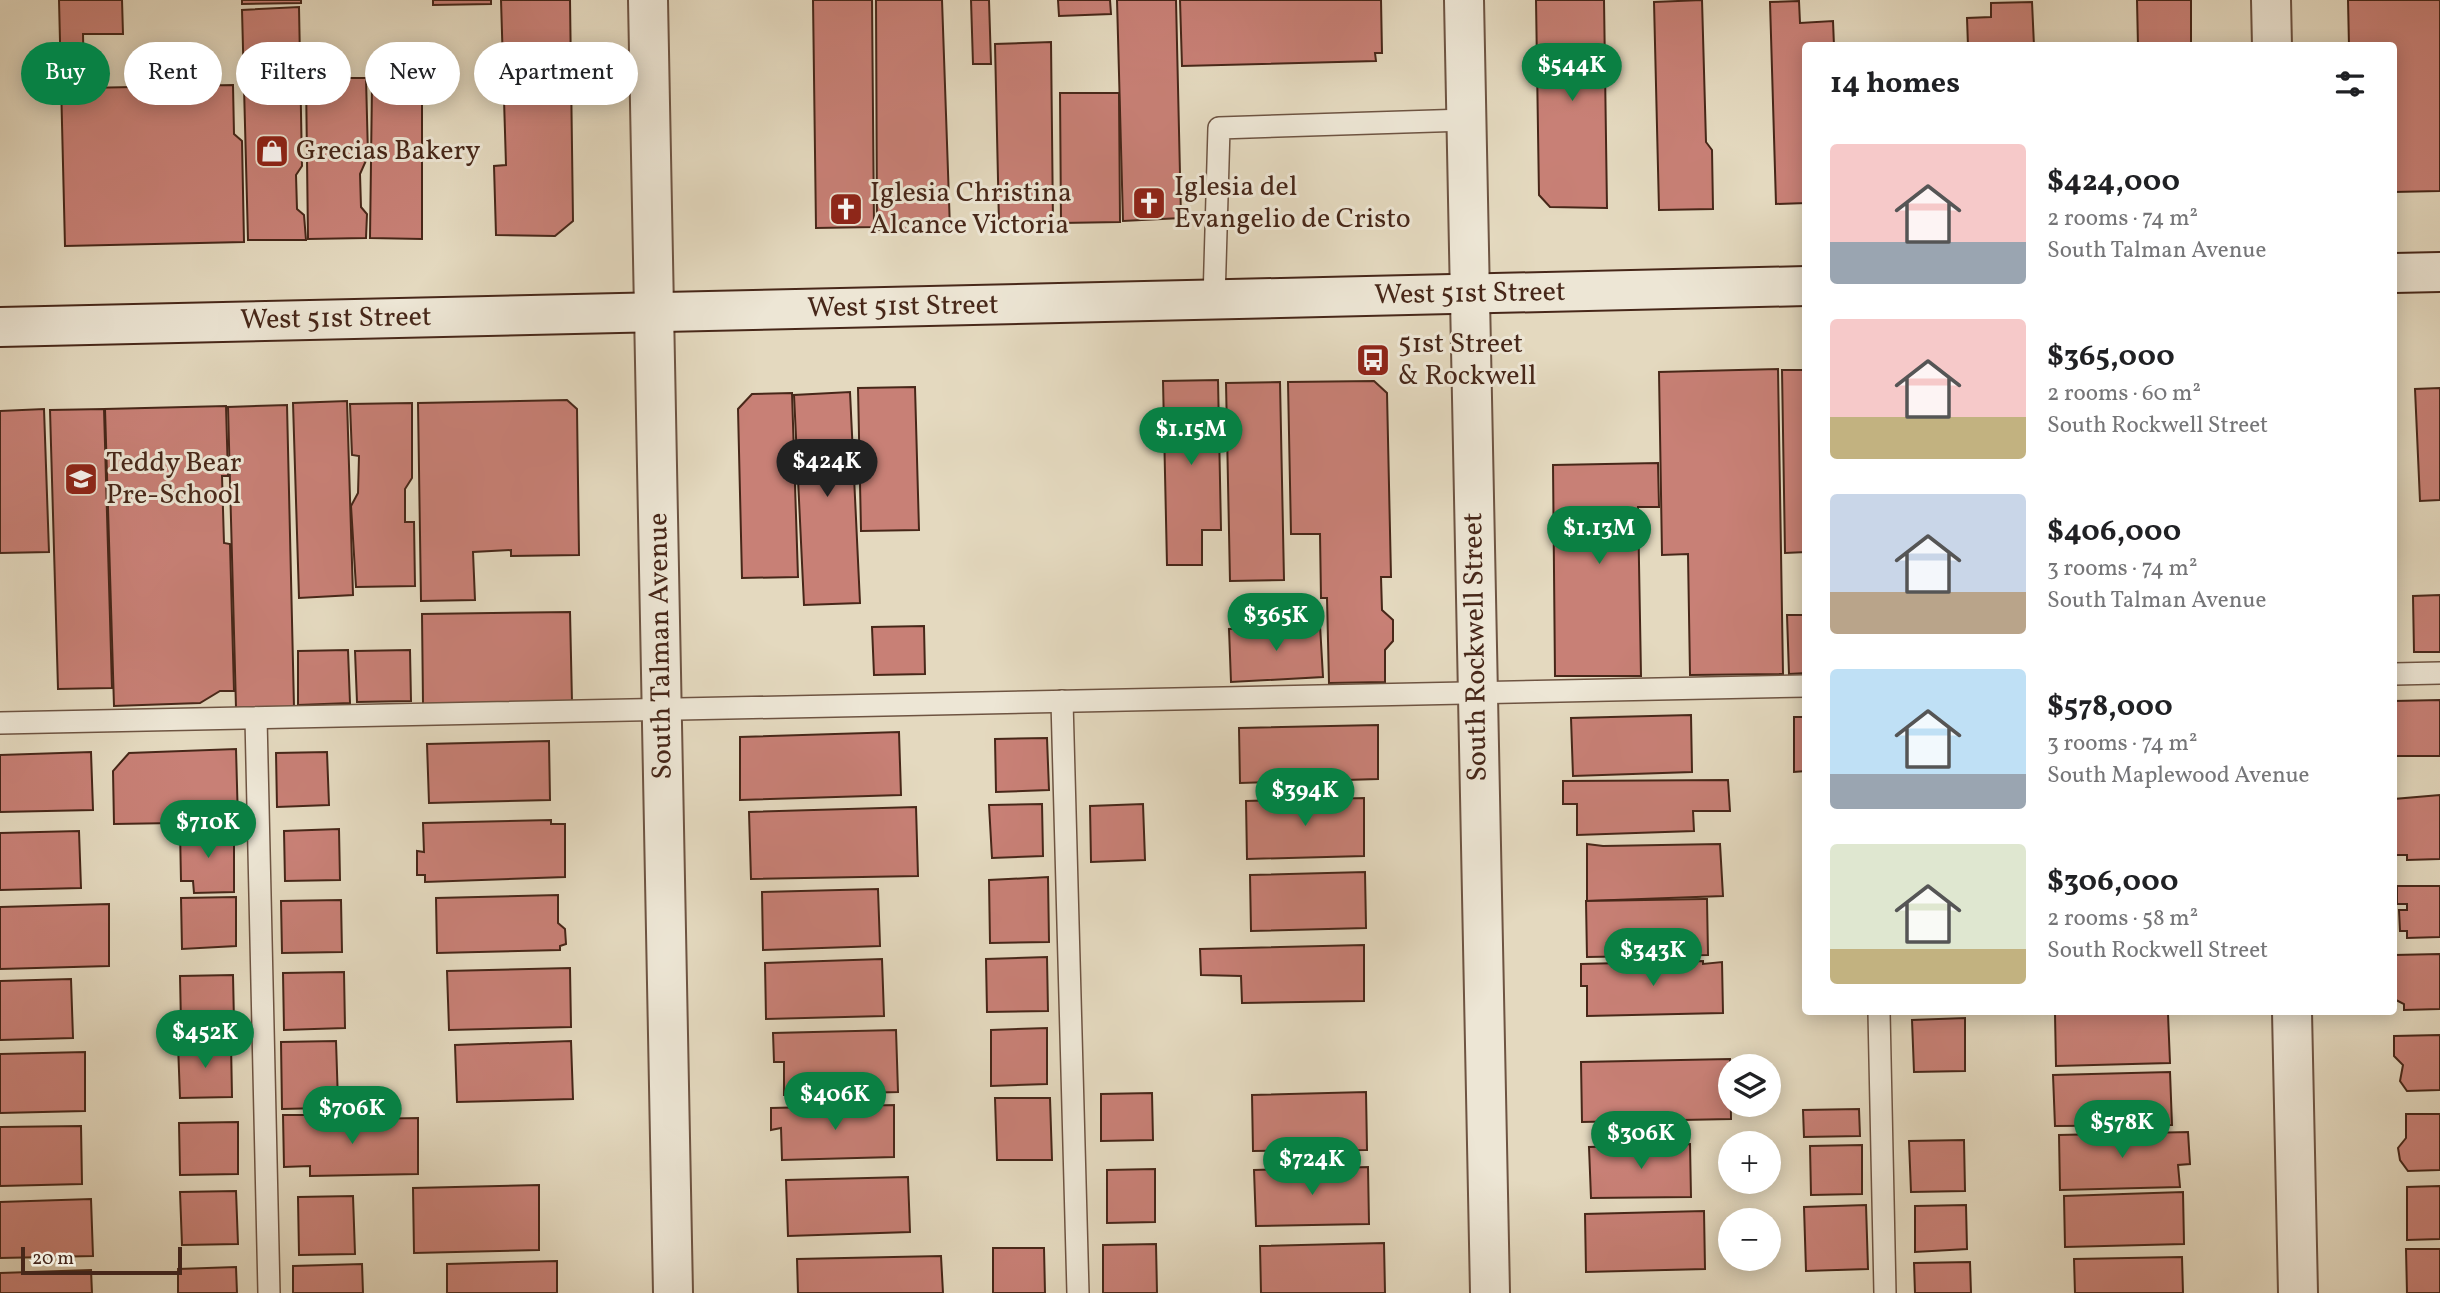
<!DOCTYPE html>
<meta charset="utf-8">
<style>
body{margin:0;font-family:Vollkorn,serif;background:#f2f2f2;color:#202124;height:100vh;display:flex;flex-direction:column;font-size:26px;white-space:nowrap}
*{box-sizing:border-box;margin:0}
p{font-size:23px;color:#757577}
.icon{flex:none;width:38px;height:38px;fill:none;stroke:currentColor;stroke-width:2;stroke-linecap:round;stroke-linejoin:round}
.map{position:relative;flex:1;overflow:hidden}
.sheet{position:absolute;left:1802px;top:42px;width:595px;height:973px;display:flex;flex-direction:column;background:#fff;border-radius:7px;box-shadow:0 4px 18px #0003}
.sheet>*{flex:none}
.banner{position:absolute;left:21px;top:42px;width:665px;height:63px;display:flex;gap:14px}
.buttons{position:absolute;left:1718px;top:1054px;display:grid;gap:14px}
.buttons a{display:grid;place-items:center;width:63px;height:63px;border-radius:50%;background:#fff;box-shadow:0 4px 18px #0003;font-size:35px}
.scale{position:absolute;left:21px;bottom:18px;width:161px;box-sizing:border-box;padding-left:7px;border:4px solid #472719;border-top:0;font-size:19px;line-height:24px;white-space:nowrap;color:#472719;-webkit-text-stroke:5px #ede6d5;paint-order:stroke}
.price{position:absolute;translate:-50% -60px;padding:0 16px;border-radius:24px;background:#0b8043;color:#fff;font-size:23px;line-height:46px;filter:drop-shadow(0 2px 4px #0008)}
.price::after{content:'';position:absolute;left:50%;top:42px;width:21px;height:16px;margin-left:-10px;background:inherit;clip-path:polygon(0 0,100% 0,50% 100%)}
.price.selected{background:#222;color:#fff}
ul{padding:0;list-style:none}
li{display:flex;align-items:center;gap:21px;height:175px;padding:0 28px}
li span{display:grid;place-items:center;flex:none;width:196px;height:140px;border-radius:7px;color:#555}
li>.icon{margin-inline-start:auto}
span .icon{width:84px;height:84px;fill:#fffc;stroke-width:1}
li b{font-size:30px}
h2{display:flex;justify-content:space-between;align-items:center;height:84px;padding:0 28px;font-size:30px}
.pill{padding:0 24px;border-radius:32px;background:#fff;box-shadow:0 4px 18px #0003;font-size:24px;line-height:63px}
.pill.selected{background:#0b8043;color:#fff}
.map>svg:first-child{display:block}
</style>
<div class="map">
<svg width="2440" height="1293" viewBox="0 0 2440 1293">
<rect width="100%" height="100%" fill="#e4d9bf"/>
<filter id="stains"><feTurbulence type="fractalNoise" baseFrequency=".00286" numOctaves="4"/><feColorMatrix values="0 0 0 0 .2 0 0 0 0 .09 0 0 0 0 .02 0 0 0 .5 -.17"/></filter>
<radialGradient id="worn" r=".72"><stop offset=".6" stop-color="#630" stop-opacity="0"/><stop offset="1" stop-color="#630" stop-opacity=".3"/></radialGradient>
<g fill="#c88076" stroke="#472719" stroke-width="2">
<path d="M 59,0 L 122,0 L 123,34 L 83,34 L 84,88 L 233,85 L 234,134 L 242,141 L 244,242 L 65,246 Z"/>
<path d="M 242,0 L 301,0 L 301,3 L 242,4 Z"/>
<path d="M 433,0 L 491,0 L 491,4 L 433,5 Z"/>
<path d="M 501,0 L 570,0 L 573,221 L 555,236 L 496,235 L 494,166 L 506,165 Z"/>
<path d="M 813,0 L 872,0 L 874,227 L 816,228 Z"/>
<path d="M 876,0 L 942,0 L 950,229 L 877,230 Z"/>
<path d="M 971,0 L 989,0 L 991,64 L 973,64 Z"/>
<path d="M 1058,0 L 1110,0 L 1111,14 L 1059,16 Z"/>
<path d="M 1117,0 L 1176,0 L 1181,218 L 1123,221 Z"/>
<path d="M 1180,0 L 1381,0 L 1382,53 L 1375,53 L 1376,61 L 1182,66 Z"/>
<path d="M 1536,0 L 1604,0 L 1607,208 L 1550,207 L 1539,195 Z"/>
<path d="M 1702,0 L 1706,142 L 1712,150 L 1713,209 L 1659,210 L 1654,2 Z"/>
<path d="M 2137,0 L 2191,0 L 2191,46 L 2138,46 Z"/>
<path d="M 2348,0 L 2440,0 L 2440,191 L 2394,192 L 2394,46 L 2349,46 Z"/>
<path d="M 1799,1 L 1800,23 L 1833,21 L 1834,46 L 1806,46 L 1806,203 L 1776,204 L 1770,2 Z"/>
<path d="M 2032,2 L 2034,46 L 1968,46 L 1967,18 L 1991,17 L 1991,3 Z"/>
<path d="M 299,7 L 302,166 L 296,175 L 297,209 L 304,215 L 306,240 L 248,240 L 242,10 Z"/>
<path d="M 1051,42 L 1053,223 L 999,224 L 995,44 Z"/>
<path d="M 306,78 L 366,78 L 368,156 L 360,174 L 361,207 L 367,214 L 366,238 L 308,239 Z"/>
<path d="M 372,86 L 422,86 L 422,239 L 370,238 Z"/>
<path d="M 1060,93 L 1119,93 L 1120,222 L 1061,223 Z"/>
<path d="M 1778,369 L 1783,674 L 1690,675 L 1688,554 L 1662,555 L 1659,372 Z"/>
<path d="M 1782,370 L 1806,370 L 1806,552 L 1785,553 Z"/>
<path d="M 1218,380 L 1221,530 L 1202,530 L 1202,565 L 1167,565 L 1163,381 Z"/>
<path d="M 1374,381 L 1387,393 L 1391,577 L 1381,577 L 1382,610 L 1393,620 L 1393,641 L 1385,650 L 1385,682 L 1329,683 L 1327,598 L 1321,598 L 1320,534 L 1291,534 L 1288,382 Z"/>
<path d="M 1280,382 L 1284,580 L 1230,581 L 1226,383 Z"/>
<path d="M 915,387 L 919,530 L 861,531 L 858,388 Z"/>
<path d="M 2440,388 L 2440,500 L 2420,501 L 2415,389 Z"/>
<path d="M 850,392 L 860,603 L 804,605 L 794,395 Z"/>
<path d="M 792,393 L 798,577 L 742,578 L 738,409 L 752,394 Z"/>
<path d="M 567,400 L 577,409 L 579,555 L 511,556 L 511,550 L 473,552 L 475,600 L 421,601 L 418,403 Z"/>
<path d="M 347,401 L 353,595 L 299,598 L 293,403 Z"/>
<path d="M 412,403 L 412,478 L 405,489 L 405,522 L 414,522 L 415,586 L 356,587 L 351,506 L 358,493 L 359,456 L 352,455 L 350,404 Z"/>
<path d="M 287,405 L 294,707 L 236,708 L 228,407 Z"/>
<path d="M 226,406 L 228,476 L 222,476 L 224,543 L 230,544 L 234,691 L 220,691 L 200,703 L 114,706 L 105,409 Z"/>
<path d="M 44,409 L 49,552 L 0,553 L 0,411 Z"/>
<path d="M 104,409 L 112,688 L 58,689 L 50,410 Z"/>
<path d="M 1658,463 L 1659,507 L 1638,507 L 1641,676 L 1555,676 L 1553,465 Z"/>
<path d="M 2440,595 L 2440,652 L 2414,652 L 2413,596 Z"/>
<path d="M 570,612 L 572,702 L 423,704 L 422,614 Z"/>
<path d="M 1787,615 L 1806,615 L 1806,673 L 1789,674 Z"/>
<path d="M 1320,625 L 1323,677 L 1231,682 L 1229,629 Z"/>
<path d="M 924,626 L 925,674 L 874,675 L 872,627 Z"/>
<path d="M 348,650 L 350,703 L 298,705 L 298,651 Z"/>
<path d="M 410,650 L 411,701 L 357,702 L 355,651 Z"/>
<path d="M 2440,700 L 2440,756 L 2394,756 L 2394,701 Z"/>
<path d="M 1691,715 L 1692,772 L 1573,776 L 1571,718 Z"/>
<path d="M 1794,717 L 1806,717 L 1806,771 L 1794,772 Z"/>
<path d="M 1378,725 L 1378,779 L 1240,783 L 1239,728 Z"/>
<path d="M 899,732 L 901,795 L 740,800 L 740,737 Z"/>
<path d="M 1047,738 L 1049,790 L 996,792 L 995,739 Z"/>
<path d="M 549,741 L 550,800 L 429,803 L 427,744 Z"/>
<path d="M 236,749 L 238,822 L 114,824 L 113,771 L 129,753 Z"/>
<path d="M 91,752 L 93,810 L 0,812 L 0,755 Z"/>
<path d="M 327,752 L 329,805 L 277,807 L 276,753 Z"/>
<path d="M 1728,780 L 1730,811 L 1693,811 L 1694,831 L 1577,835 L 1577,804 L 1563,804 L 1563,781 Z"/>
<path d="M 2440,795 L 2440,859 L 2407,860 L 2407,855 L 2394,855 L 2394,799 Z"/>
<path d="M 1364,798 L 1364,856 L 1247,859 L 1246,801 Z"/>
<path d="M 1042,804 L 1043,856 L 992,858 L 989,805 Z"/>
<path d="M 1143,804 L 1145,860 L 1091,862 L 1090,806 Z"/>
<path d="M 916,807 L 918,876 L 751,879 L 749,812 Z"/>
<path d="M 551,820 L 551,824 L 565,824 L 565,877 L 425,882 L 425,875 L 417,875 L 417,851 L 424,852 L 423,823 Z"/>
<path d="M 234,829 L 234,892 L 194,893 L 193,881 L 181,881 L 180,830 Z"/>
<path d="M 339,829 L 340,880 L 285,881 L 284,831 Z"/>
<path d="M 79,831 L 81,888 L 0,890 L 0,833 Z"/>
<rect x="1804" y="840" width="2" height="53"/>
<path d="M 1587,844 L 1603,846 L 1720,844 L 1723,896 L 1587,901 Z"/>
<path d="M 1365,872 L 1366,928 L 1251,931 L 1250,875 Z"/>
<path d="M 1048,877 L 1049,942 L 990,943 L 989,880 Z"/>
<path d="M 2397,886 L 2440,886 L 2440,937 L 2407,938 L 2407,931 L 2400,931 L 2399,910 L 2407,910 L 2407,904 L 2397,904 Z"/>
<path d="M 878,889 L 880,946 L 763,950 L 762,892 Z"/>
<path d="M 558,895 L 558,923 L 565,929 L 566,944 L 560,946 L 560,950 L 437,953 L 436,898 Z"/>
<path d="M 236,897 L 236,946 L 182,949 L 181,898 Z"/>
<path d="M 1704,899 L 1707,899 L 1708,955 L 1587,957 L 1586,901 Z"/>
<path d="M 341,900 L 342,952 L 282,953 L 281,901 Z"/>
<path d="M 109,904 L 109,966 L 0,969 L 0,907 Z"/>
<path d="M 1364,945 L 1364,1001 L 1242,1003 L 1241,976 L 1201,975 L 1200,949 Z"/>
<path d="M 2440,954 L 2440,1009 L 2404,1010 L 2404,1004 L 2396,1000 L 2394,955 Z"/>
<path d="M 1047,957 L 1048,1011 L 987,1012 L 986,959 Z"/>
<path d="M 882,959 L 884,1016 L 766,1019 L 765,963 Z"/>
<path d="M 1703,961 L 1703,964 L 1722,962 L 1723,1013 L 1587,1016 L 1587,986 L 1581,986 L 1581,964 Z"/>
<path d="M 570,968 L 571,1027 L 449,1030 L 447,971 Z"/>
<path d="M 344,972 L 345,1028 L 284,1030 L 283,973 Z"/>
<path d="M 233,975 L 234,1022 L 181,1024 L 180,976 Z"/>
<path d="M 71,979 L 73,1038 L 0,1040 L 0,981 Z"/>
<path d="M 2055,1014 L 2168,1014 L 2170,1063 L 2056,1066 Z"/>
<path d="M 1965,1018 L 1965,1071 L 1914,1072 L 1912,1020 Z"/>
<path d="M 1047,1028 L 1047,1084 L 991,1086 L 991,1030 Z"/>
<path d="M 896,1030 L 898,1092 L 784,1095 L 784,1062 L 774,1062 L 773,1033 Z"/>
<path d="M 2440,1035 L 2440,1090 L 2407,1091 L 2400,1081 L 2403,1065 L 2394,1056 L 2394,1036 Z"/>
<path d="M 336,1041 L 338,1102 L 322,1102 L 322,1108 L 282,1109 L 281,1042 Z"/>
<path d="M 571,1041 L 573,1099 L 457,1102 L 455,1045 Z"/>
<path d="M 231,1043 L 232,1097 L 180,1098 L 178,1044 Z"/>
<path d="M 85,1052 L 85,1111 L 0,1113 L 0,1054 Z"/>
<path d="M 1730,1059 L 1731,1119 L 1582,1122 L 1581,1062 Z"/>
<path d="M 2170,1072 L 2172,1125 L 2055,1126 L 2053,1075 Z"/>
<path d="M 1366,1092 L 1367,1150 L 1253,1151 L 1252,1095 Z"/>
<path d="M 1152,1093 L 1153,1140 L 1101,1141 L 1101,1094 Z"/>
<path d="M 995,1098 L 1050,1098 L 1052,1160 L 997,1160 Z"/>
<path d="M 894,1105 L 894,1157 L 782,1160 L 781,1128 L 771,1130 L 771,1108 Z"/>
<path d="M 1859,1109 L 1860,1136 L 1804,1137 L 1803,1110 Z"/>
<path d="M 2406,1114 L 2440,1114 L 2440,1170 L 2408,1171 L 2400,1160 L 2398,1148 L 2406,1138 Z"/>
<path d="M 283,1115 L 311,1115 L 311,1120 L 418,1118 L 418,1174 L 310,1176 L 310,1166 L 284,1167 Z"/>
<path d="M 238,1122 L 238,1174 L 180,1175 L 179,1123 Z"/>
<path d="M 81,1126 L 82,1184 L 0,1186 L 0,1127 Z"/>
<path d="M 2188,1132 L 2190,1164 L 2178,1165 L 2180,1187 L 2060,1190 L 2059,1135 Z"/>
<path d="M 1964,1140 L 1965,1191 L 1911,1192 L 1909,1141 Z"/>
<path d="M 1690,1144 L 1691,1197 L 1591,1198 L 1589,1147 Z"/>
<path d="M 1862,1145 L 1862,1194 L 1811,1195 L 1810,1146 Z"/>
<path d="M 1368,1167 L 1369,1224 L 1256,1226 L 1254,1170 Z"/>
<path d="M 1155,1169 L 1155,1222 L 1107,1223 L 1107,1170 Z"/>
<path d="M 908,1177 L 910,1232 L 788,1236 L 786,1180 Z"/>
<path d="M 539,1185 L 539,1250 L 414,1253 L 413,1188 Z"/>
<path d="M 2440,1186 L 2440,1239 L 2407,1240 L 2407,1187 Z"/>
<path d="M 236,1191 L 238,1244 L 182,1245 L 180,1192 Z"/>
<path d="M 2183,1192 L 2184,1244 L 2065,1247 L 2064,1196 Z"/>
<path d="M 353,1196 L 355,1254 L 299,1255 L 298,1197 Z"/>
<path d="M 91,1199 L 93,1256 L 0,1258 L 0,1202 Z"/>
<path d="M 1866,1205 L 1868,1269 L 1806,1271 L 1804,1207 Z"/>
<path d="M 1966,1205 L 1967,1249 L 1915,1252 L 1915,1206 Z"/>
<path d="M 1704,1211 L 1705,1269 L 1586,1272 L 1585,1214 Z"/>
<path d="M 1384,1243 L 1385,1293 L 1261,1293 L 1260,1246 Z"/>
<path d="M 1156,1244 L 1157,1293 L 1103,1293 L 1103,1245 Z"/>
<path d="M 993,1248 L 1044,1248 L 1045,1293 L 993,1293 Z"/>
<path d="M 2406,1249 L 2440,1249 L 2440,1293 L 2407,1293 Z"/>
<path d="M 941,1256 L 943,1293 L 798,1293 L 797,1259 Z"/>
<path d="M 2182,1257 L 2183,1293 L 2075,1293 L 2074,1259 Z"/>
<path d="M 557,1261 L 557,1293 L 447,1293 L 447,1264 Z"/>
<path d="M 1970,1262 L 1971,1293 L 1915,1293 L 1914,1263 Z"/>
<path d="M 362,1264 L 363,1293 L 293,1293 L 293,1266 Z"/>
<path d="M 236,1267 L 237,1293 L 178,1293 L 178,1269 Z"/>
<path d="M 91,1270 L 92,1293 L 0,1293 L 0,1273 Z"/>
</g>
<g fill="none" stroke-linecap="round" stroke-linejoin="round">
<g stroke="#6e5442" stroke-width="24">
<g id="lane">
<path d="M 1214,300 L 1219,128 L 1466,120"/>
<path d="M 2394,674 L 2440,673"/>
<path d="M 1062,701 L 1078,1293"/>
<path d="M 256,718 L 269,1293"/>
<path d="M 0,723 L 1806,686"/>
<path d="M 1879,1012 L 1885,1293"/>
</g>
</g>
<g stroke="#6e5442" stroke-width="42">
<g id="street">
<path d="M 648,0 L 673,1293"/>
<path d="M 1464,0 L 1490,1293"/>
<path d="M 2271,0 L 2272,46"/>
<path d="M 2292,1012 L 2298,1293"/>
</g>
</g>
<g stroke="#472719" stroke-width="42">
<g id="secondary">
<path d="M 2394,273 L 2440,272"/>
<path d="M 0,327 L 1806,286"/>
</g>
</g>
<use href="#lane" stroke="#ede6d5" stroke-width="21"/>
<use href="#street" stroke="#ede6d5" stroke-width="38"/>
<use href="#secondary" stroke="#ede6d5" stroke-width="38"/>
</g>
<defs>
<g id="shop-square" transform="scale(1.75)"><rect x="-9" y="-9" width="18" height="18" rx="4" fill="#8f2418" stroke="#ede6d5"/><path d="M-5-2.5h2.3a2.7 3.5 0 0 1 5.4 0H5L5.5 6h-11ZM-1.5-2.5h3a1.5 2.3 0 0 0-3 0Z" fill="#fff"/></g>
<g id="church-square" transform="scale(1.75)"><rect x="-9" y="-9" width="18" height="18" rx="4" fill="#8f2418" stroke="#ede6d5"/><path d="M-1.2-6h2.4v3.5h3.3v2.4h-3.3V6h-2.4V-.1h-3.3v-2.4h3.3Z" fill="#fff"/></g>
<g id="bus-square" transform="scale(1.75)"><rect x="-9" y="-9" width="18" height="18" rx="4" fill="#8f2418" stroke="#ede6d5"/><path d="M-5-6H5V4H4V6H2V4H-2V6H-4V4H-5ZM-3.5-4V0h7V-4ZM-3.5 1.2v1.5H-2V1.2ZM2 1.2v1.5H3.5V1.2Z" fill="#fff"/></g>
<g id="school-square" transform="scale(1.75)"><rect x="-9" y="-9" width="18" height="18" rx="4" fill="#8f2418" stroke="#ede6d5"/><path d="M0-5L7-2L0 1L-7-2ZM-4 1L0 2.5L4 1V4Q0 6-4 4Z" fill="#fff"/></g>
</defs>
<g fill-rule="evenodd">
<use href="#shop-square" x="272" y="151"/>
<use href="#church-square" x="1149" y="203"/>
<use href="#church-square" x="846" y="209"/>
<use href="#bus-square" x="1373" y="360"/>
<use href="#school-square" x="81" y="479"/>
</g>
<g text-anchor="middle" dominant-baseline="central" stroke-width="6" stroke-linejoin="round" paint-order="stroke">
<g font-size="28" fill="#472719" stroke="#ede6d5" text-anchor="start">
<text x="296" y="151">Grecias Bakery</text>
<text x="1174" y="187">Iglesia del<tspan x="1174" dy="32">Evangelio de Cristo</tspan></text>
<text x="870" y="193">Iglesia Christina<tspan x="870" dy="32">Alcance Victoria</tspan></text>
<text x="1398" y="344">51st Street<tspan x="1398" dy="32">&amp; Rockwell</tspan></text>
<text x="106" y="463">Teddy Bear<tspan x="106" dy="32">Pre-School</tspan></text>
</g>
<g font-size="28" fill="#472719" stroke="#ede6d5">
<text transform="translate(1470 294) rotate(-1)">West 51st Street</text>
<text transform="translate(903 307) rotate(-1)">West 51st Street</text>
<text transform="translate(336 319) rotate(-1)">West 51st Street</text>
<text transform="translate(661 646) rotate(-91)">South Talman Avenue</text>
<text transform="translate(1476 647) rotate(-91)">South Rockwell Street</text>
</g>
</g>
<rect width="100%" height="100%" filter="url(#stains)"/>
<rect width="100%" height="100%" fill="url(#worn)"/>
</svg>
<div class="buttons">
<a><svg class="icon" aria-label="layers" viewBox="0 0 24 24"><path d="M12 4l9 5-9 5-9-5zM3 14l9 5 9-5"/></svg></a>
<a>+</a>
<a>−</a>
</div>
<div class="scale">20 m</div>
<b class="price" style="left:1572px;top:103px">$544K</b>
<b class="price" style="left:1191px;top:467px">$1.15M</b>
<b class="price selected" style="left:827px;top:499px">$424K</b>
<b class="price" style="left:1599px;top:566px">$1.13M</b>
<b class="price" style="left:1276px;top:653px">$365K</b>
<b class="price" style="left:1305px;top:828px">$394K</b>
<b class="price" style="left:208px;top:860px">$710K</b>
<b class="price" style="left:1653px;top:988px">$343K</b>
<b class="price" style="left:205px;top:1070px">$452K</b>
<b class="price" style="left:835px;top:1132px">$406K</b>
<b class="price" style="left:352px;top:1146px">$706K</b>
<b class="price" style="left:2122px;top:1160px">$578K</b>
<b class="price" style="left:1641px;top:1171px">$306K</b>
<b class="price" style="left:1312px;top:1197px">$724K</b>
<div class="banner">
<a class="pill selected">Buy</a>
<a class="pill">Rent</a>
<a class="pill">Filters</a>
<a class="pill">New</a>
<a class="pill">Apartment</a>
</div>
<section class="sheet">
<h2>14 homes<svg class="icon" aria-label="filters" viewBox="0 0 24 24"><path d="M4 7h16M4 17h16"/><circle cx="9" cy="7" r="2"/><circle cx="15" cy="17" r="2"/></svg></h2>
<ul>
<li><span style="background:linear-gradient(#f6c9c9 70%,#9aa5b1 0)"><svg class="icon" aria-label="home" viewBox="0 0 24 24"><path d="M3 11l9-7 9 7M6 9v11h12V9"/></svg></span><div><b>$424,000</b><p>2 rooms · 74 m²</p><p>South Talman Avenue</p></div></li>
<li><span style="background:linear-gradient(#f6c9c9 70%,#c2b280 0)"><svg class="icon" aria-label="home" viewBox="0 0 24 24"><path d="M3 11l9-7 9 7M6 9v11h12V9"/></svg></span><div><b>$365,000</b><p>2 rooms · 60 m²</p><p>South Rockwell Street</p></div></li>
<li><span style="background:linear-gradient(#c9d6e8 70%,#b9a48a 0)"><svg class="icon" aria-label="home" viewBox="0 0 24 24"><path d="M3 11l9-7 9 7M6 9v11h12V9"/></svg></span><div><b>$406,000</b><p>3 rooms · 74 m²</p><p>South Talman Avenue</p></div></li>
<li><span style="background:linear-gradient(#bfe0f5 75%,#9aa5b1 0)"><svg class="icon" aria-label="home" viewBox="0 0 24 24"><path d="M3 11l9-7 9 7M6 9v11h12V9"/></svg></span><div><b>$578,000</b><p>3 rooms · 74 m²</p><p>South Maplewood Avenue</p></div></li>
<li><span style="background:linear-gradient(#dfe7d0 75%,#c2b280 0)"><svg class="icon" aria-label="home" viewBox="0 0 24 24"><path d="M3 11l9-7 9 7M6 9v11h12V9"/></svg></span><div><b>$306,000</b><p>2 rooms · 58 m²</p><p>South Rockwell Street</p></div></li>
</ul>
</section>
</div>
